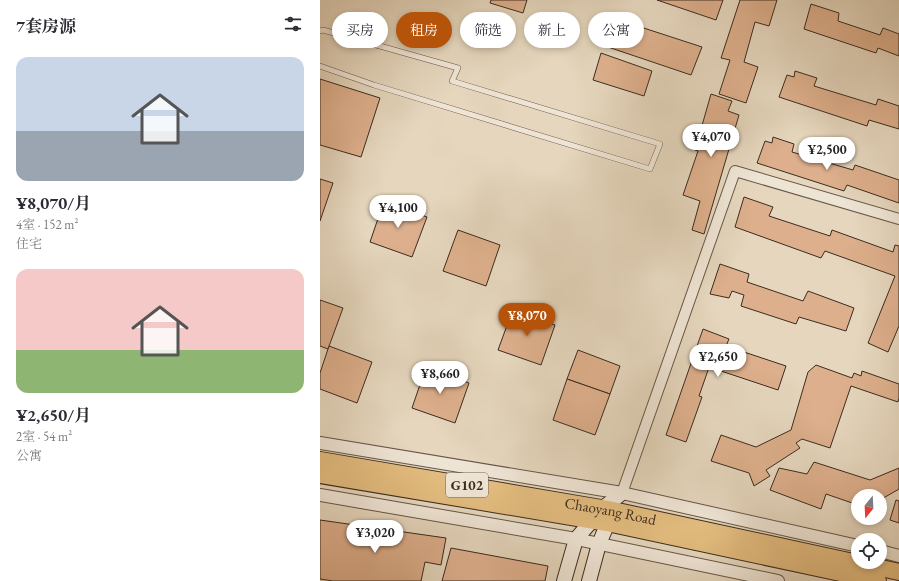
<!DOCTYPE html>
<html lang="zh">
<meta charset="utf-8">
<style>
body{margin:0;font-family:"EB Garamond","Noto Serif SC",serif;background:#f2f2f3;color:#2b2b33;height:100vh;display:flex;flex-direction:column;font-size:15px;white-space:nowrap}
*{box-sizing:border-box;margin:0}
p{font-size:13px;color:#7c7c81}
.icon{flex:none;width:22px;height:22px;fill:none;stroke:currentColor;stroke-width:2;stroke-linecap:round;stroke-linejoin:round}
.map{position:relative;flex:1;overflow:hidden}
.side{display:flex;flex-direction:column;background:#fff;width:320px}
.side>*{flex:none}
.banner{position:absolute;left:12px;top:12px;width:380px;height:36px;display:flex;gap:8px}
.needle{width:26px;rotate:198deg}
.buttons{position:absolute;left:531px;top:489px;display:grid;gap:8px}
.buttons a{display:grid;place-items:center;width:36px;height:36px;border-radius:50%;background:#fff;box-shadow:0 2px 6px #0003;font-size:20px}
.price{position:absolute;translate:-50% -34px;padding:0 9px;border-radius:14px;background:#fff;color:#222;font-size:13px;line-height:26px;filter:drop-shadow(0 1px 2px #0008)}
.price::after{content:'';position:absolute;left:50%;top:24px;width:12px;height:9px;margin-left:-6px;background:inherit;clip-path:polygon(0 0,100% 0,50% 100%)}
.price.current{background:#b45309;color:#fff}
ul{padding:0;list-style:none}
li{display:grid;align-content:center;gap:8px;height:212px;padding:0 16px}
li span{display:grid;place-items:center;height:124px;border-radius:12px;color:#555}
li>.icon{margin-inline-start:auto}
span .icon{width:72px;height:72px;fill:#fffc;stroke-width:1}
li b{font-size:17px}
h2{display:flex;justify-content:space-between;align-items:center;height:48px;padding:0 16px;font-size:17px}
.chip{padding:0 14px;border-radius:18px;background:#fff;box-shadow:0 2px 6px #0003;font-size:14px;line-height:36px}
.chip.current{background:#b45309;color:#fff}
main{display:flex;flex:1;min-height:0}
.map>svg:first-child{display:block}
</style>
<main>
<section class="side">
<h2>7套房源<svg class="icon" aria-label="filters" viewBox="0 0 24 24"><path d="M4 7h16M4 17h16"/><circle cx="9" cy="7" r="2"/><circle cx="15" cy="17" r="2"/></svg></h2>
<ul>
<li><span style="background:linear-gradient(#c9d6e8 60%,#9aa5b1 0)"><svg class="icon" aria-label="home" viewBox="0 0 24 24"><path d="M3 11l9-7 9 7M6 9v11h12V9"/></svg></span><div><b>¥8,070/月</b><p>4室 · 152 m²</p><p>住宅</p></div></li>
<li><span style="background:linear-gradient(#f6c9c9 65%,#8fb573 0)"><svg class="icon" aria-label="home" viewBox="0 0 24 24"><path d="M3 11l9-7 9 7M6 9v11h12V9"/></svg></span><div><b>¥2,650/月</b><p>2室 · 54 m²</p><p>公寓</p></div></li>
</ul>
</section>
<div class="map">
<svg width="579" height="581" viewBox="0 0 579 581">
<rect width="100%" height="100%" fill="#e5d6bd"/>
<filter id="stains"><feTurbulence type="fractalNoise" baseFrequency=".005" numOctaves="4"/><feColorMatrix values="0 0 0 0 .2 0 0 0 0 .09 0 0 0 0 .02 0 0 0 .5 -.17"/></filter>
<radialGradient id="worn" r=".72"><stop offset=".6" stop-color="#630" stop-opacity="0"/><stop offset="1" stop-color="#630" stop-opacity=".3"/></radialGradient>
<g fill="#ddaf8c" stroke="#3b2c20">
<path d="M 171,0 L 207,0 L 203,13 L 170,3 Z"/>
<path d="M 337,0 L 403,0 L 396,20 Z"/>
<path d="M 420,0 L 457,0 L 449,26 L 435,22 L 424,62 L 438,67 L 426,103 L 399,94 L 410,60 L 401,58 Z"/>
<path d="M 491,4 L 519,13 L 518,21 L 560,35 L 563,28 L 579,34 L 579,56 L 558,48 L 556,53 L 484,29 Z"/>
<path d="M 293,18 L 382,47 L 371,75 L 285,46 Z"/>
<path d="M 281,53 L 332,71 L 324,96 L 273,80 Z"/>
<path d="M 475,71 L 497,78 L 494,86 L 556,105 L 558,99 L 579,106 L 579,129 L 549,120 L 547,126 L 459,97 L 467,75 L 474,77 Z"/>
<path d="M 0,79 L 60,98 L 41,157 L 0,145 Z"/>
<path d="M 391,94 L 412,101 L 408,111 L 419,115 L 384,234 L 372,230 L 380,201 L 363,195 L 378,151 L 375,150 Z"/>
<path d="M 453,137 L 474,144 L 472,152 L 533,170 L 535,165 L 579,180 L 579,203 L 527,185 L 524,191 L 437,163 L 445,141 L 452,143 Z"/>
<path d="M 0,179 L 13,183 L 0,221 Z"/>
<path d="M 424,197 L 453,207 L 449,216 L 510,236 L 512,230 L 573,252 L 575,245 L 579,246 L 579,326 L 568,352 L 548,343 L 575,276 L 505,251 L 501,258 L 415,227 Z"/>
<path d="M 64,201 L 107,217 L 92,257 L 50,242 Z"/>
<path d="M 138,230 L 180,245 L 166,286 L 123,271 Z"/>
<path d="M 400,264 L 429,274 L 427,282 L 483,301 L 488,291 L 534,308 L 526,331 L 479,317 L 476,324 L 421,306 L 424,295 L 412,291 L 409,298 L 390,294 Z"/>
<path d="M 0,300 L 23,308 L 8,349 L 0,346 Z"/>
<path d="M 193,309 L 235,325 L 221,365 L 178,350 Z"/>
<path d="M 383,329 L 409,339 L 406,346 L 466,366 L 458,390 L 398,370 L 401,358 L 393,356 L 379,396 L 382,397 L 366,442 L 346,435 Z"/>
<path d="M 9,346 L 52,362 L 37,403 L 0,389 L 0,373 Z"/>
<path d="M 258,350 L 300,366 L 290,394 L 247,379 Z"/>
<path d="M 496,365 L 532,378 L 534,373 L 541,376 L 542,371 L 579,384 L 579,398 L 578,402 L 531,386 L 510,448 L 482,439 L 476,443 L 480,448 L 446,470 L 450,476 L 434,486 L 429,473 L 391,461 L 401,435 L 436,447 L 471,430 L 488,372 Z"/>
<path d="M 106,367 L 149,383 L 135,423 L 92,408 Z"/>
<path d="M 247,379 L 290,394 L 275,435 L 233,420 Z"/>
<path d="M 494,462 L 550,480 L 579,468 L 579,489 L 560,500 L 560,496 L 538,496 L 538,505 L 506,494 L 501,509 L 450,490 L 459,468 L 487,474 Z"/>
<path d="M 576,500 L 579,501 L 579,523 L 570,520 Z"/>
<path d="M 0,520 L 126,538 L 121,565 L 105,562 L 101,581 L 13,581 L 0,579 Z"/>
<path d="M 131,548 L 228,566 L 225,581 L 122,581 Z"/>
</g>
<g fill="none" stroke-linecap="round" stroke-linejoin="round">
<g stroke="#665647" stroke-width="6">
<path id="service" d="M 0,31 L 3,30 L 138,68 L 132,81 L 340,144 L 330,169 L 54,85 L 0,66"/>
</g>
<g stroke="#665647" stroke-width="12">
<path id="minor" d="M 302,493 L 415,171 L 579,219"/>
</g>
<g stroke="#665647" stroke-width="14">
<g id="tertiary">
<path d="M 0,443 L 302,493 L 538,546"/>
<path d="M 0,495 L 256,539 L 458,581"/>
<path d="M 560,551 L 579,556"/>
</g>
</g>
<g stroke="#3b2c20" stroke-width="16">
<g id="secondary">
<path d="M 244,581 L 256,539 L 283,508 L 302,493"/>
<path d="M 269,581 L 279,544 L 292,513"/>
</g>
</g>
<g stroke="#3b2c20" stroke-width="18">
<g id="trunk">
<path id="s1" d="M 0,460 L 293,510 L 579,572"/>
<path d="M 0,475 L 287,523 L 558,581"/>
</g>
</g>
<use href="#service" stroke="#eee4d4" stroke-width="5"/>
<use href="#minor" stroke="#eee4d4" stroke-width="10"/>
<use href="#tertiary" stroke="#eee4d4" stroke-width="12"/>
<use href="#secondary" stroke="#eee4d4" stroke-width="14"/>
<use href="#trunk" stroke="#e2bb7e" stroke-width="16"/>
</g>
<g text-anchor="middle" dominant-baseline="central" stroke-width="3" stroke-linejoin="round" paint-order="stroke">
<rect fill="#eee4d4" stroke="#716356" stroke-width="1" x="126" y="473" width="42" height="24" rx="3"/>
<g font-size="14" font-weight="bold" fill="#3b2c20">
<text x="147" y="485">G102</text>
</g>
<g font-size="15" fill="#3b2c20" stroke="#eee4d4">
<text stroke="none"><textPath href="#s1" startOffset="295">Chaoyang Road</textPath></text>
</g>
</g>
<rect width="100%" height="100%" filter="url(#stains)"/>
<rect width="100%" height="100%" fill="url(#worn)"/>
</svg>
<div class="buttons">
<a><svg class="needle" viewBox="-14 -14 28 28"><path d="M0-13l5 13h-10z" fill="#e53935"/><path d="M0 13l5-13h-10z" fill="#7c7c81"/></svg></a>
<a><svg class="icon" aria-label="locate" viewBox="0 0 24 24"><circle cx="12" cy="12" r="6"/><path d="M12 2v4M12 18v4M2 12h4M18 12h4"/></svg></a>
</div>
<b class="price" style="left:391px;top:158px">¥4,070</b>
<b class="price" style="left:507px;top:171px">¥2,500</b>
<b class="price" style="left:78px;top:229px">¥4,100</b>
<b class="price current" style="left:207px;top:337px">¥8,070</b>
<b class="price" style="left:398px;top:378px">¥2,650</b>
<b class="price" style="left:120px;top:395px">¥8,660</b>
<b class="price" style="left:55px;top:554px">¥3,020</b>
<div class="banner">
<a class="chip">买房</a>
<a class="chip current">租房</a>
<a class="chip">筛选</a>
<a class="chip">新上</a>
<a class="chip">公寓</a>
</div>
</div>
</main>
